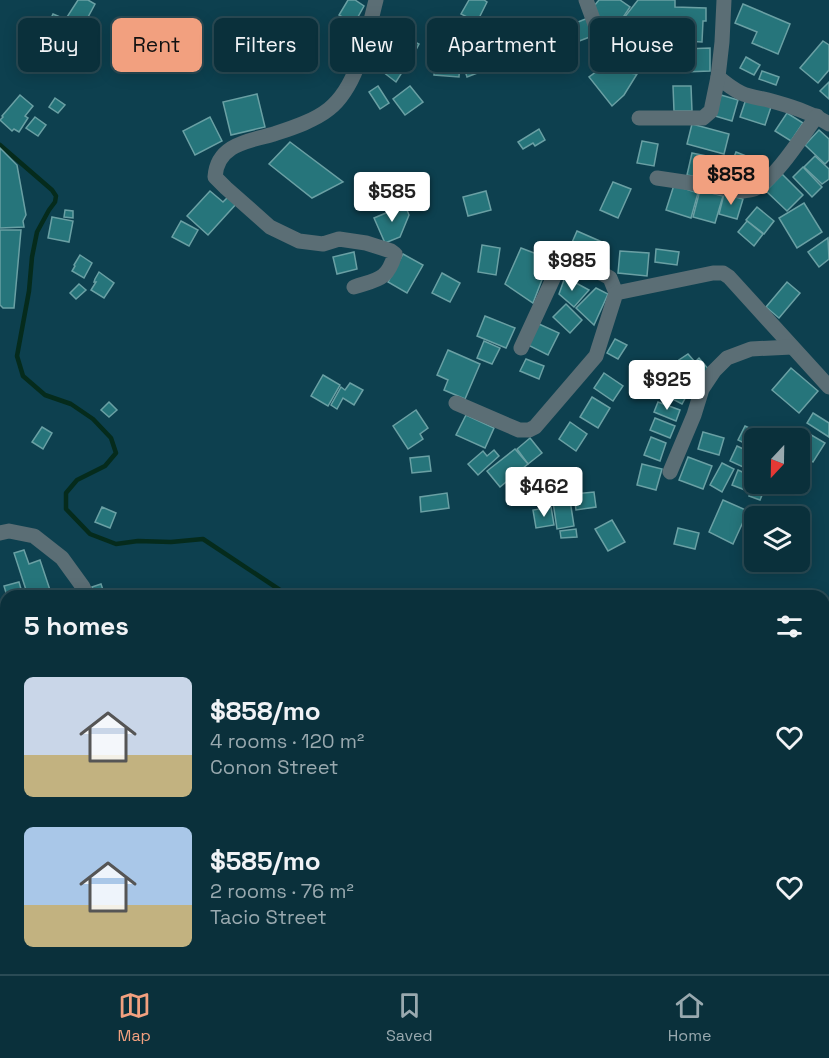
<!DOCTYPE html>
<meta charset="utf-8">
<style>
body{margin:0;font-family:"Space Grotesk",sans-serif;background:#183c46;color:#f1f3f6;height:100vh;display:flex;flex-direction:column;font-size:22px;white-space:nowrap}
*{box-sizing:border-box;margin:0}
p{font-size:20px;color:#99a9af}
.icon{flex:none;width:33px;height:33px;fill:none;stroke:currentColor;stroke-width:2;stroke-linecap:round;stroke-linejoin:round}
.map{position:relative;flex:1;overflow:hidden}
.drawer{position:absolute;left:0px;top:590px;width:830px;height:386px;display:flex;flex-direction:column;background:#0a303b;border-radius:18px 18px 0 0;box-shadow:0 3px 15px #0003,0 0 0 2px #2a4b55}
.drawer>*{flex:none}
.hud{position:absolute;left:18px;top:18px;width:794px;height:54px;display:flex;gap:12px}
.needle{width:39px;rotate:202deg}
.buttons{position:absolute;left:744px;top:428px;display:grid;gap:12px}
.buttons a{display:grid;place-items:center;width:66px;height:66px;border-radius:9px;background:#0a303b;box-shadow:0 3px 15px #0003,0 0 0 2px #2a4b55;font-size:30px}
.price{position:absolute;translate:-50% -51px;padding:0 14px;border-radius:6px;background:#fff;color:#222;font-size:20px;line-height:39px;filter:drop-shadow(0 2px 3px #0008)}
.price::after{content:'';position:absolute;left:50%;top:36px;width:18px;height:14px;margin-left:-9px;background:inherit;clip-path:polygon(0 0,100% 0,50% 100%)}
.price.active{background:#f2a07f;color:#111}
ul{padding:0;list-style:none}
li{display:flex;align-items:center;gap:18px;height:150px;padding:0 24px}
li span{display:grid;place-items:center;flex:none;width:168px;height:120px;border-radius:9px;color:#555}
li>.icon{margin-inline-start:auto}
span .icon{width:72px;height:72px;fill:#fffc;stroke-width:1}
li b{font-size:26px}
h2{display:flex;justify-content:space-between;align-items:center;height:72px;padding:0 24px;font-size:26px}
.tag{padding:0 21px;border-radius:9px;background:#0a303b;box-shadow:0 3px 15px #0003,0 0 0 2px #2a4b55;font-size:21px;line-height:54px}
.tag.active{background:#f2a07f;color:#111}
.tab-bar{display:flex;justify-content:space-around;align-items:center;height:84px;border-top:2px solid #2a4b55;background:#0a303b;font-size:16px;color:#99a9af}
.tab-bar a{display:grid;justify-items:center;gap:3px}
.tab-bar .active{color:#f2a07f}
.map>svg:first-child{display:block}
</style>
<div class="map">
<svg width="829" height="974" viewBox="0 0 829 974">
<rect width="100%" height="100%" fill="#0d404f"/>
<path fill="#0a4c5e" d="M 0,943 L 6,949 L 6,969 L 25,969 L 30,974 L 0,974 Z"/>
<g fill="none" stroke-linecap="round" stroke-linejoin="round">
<g stroke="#052b1c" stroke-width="4.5">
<path d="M 0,145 L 52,190 L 56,196 L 55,202 L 49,210 L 37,232 L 32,257 L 29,291 L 17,356 L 23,376 L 45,395 L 71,404 L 93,419 L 111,438 L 116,453 L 105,466 L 77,480 L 66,493 L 66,509 L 90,534 L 116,544 L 138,541 L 171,542 L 203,539 L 289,596"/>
<path d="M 439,969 L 448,974"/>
</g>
</g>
<g fill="#26757b" stroke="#6aa0a4" stroke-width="1.5">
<path d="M 78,0 L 88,0 L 95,4 L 87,19 L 84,17 L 79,25 L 67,17 Z"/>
<path d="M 348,0 L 355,0 L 364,6 L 354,24 L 339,15 Z"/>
<path d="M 469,0 L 484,0 L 487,2 L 477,22 L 461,14 Z"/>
<path d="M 599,0 L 620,0 L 630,7 L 618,25 L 609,18 L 603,27 L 594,6 Z"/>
<path d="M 638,0 L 675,0 L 675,7 L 706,8 L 706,21 L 703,21 L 702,42 L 684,41 L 684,46 L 673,46 L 673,56 L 666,56 L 666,66 L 615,65 L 616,28 Z"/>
<path d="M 743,4 L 790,24 L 778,54 L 752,43 L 757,32 L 735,23 Z"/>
<path d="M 53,14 L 67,20 L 65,25 L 63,25 L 57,37 L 45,31 Z"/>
<path d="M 588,18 L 595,35 L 574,43 L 568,26 Z"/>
<path d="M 337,28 L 359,37 L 351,56 L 339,51 L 343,42 L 333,38 Z"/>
<path d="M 390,29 L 419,44 L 406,69 L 377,55 Z"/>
<path d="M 45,31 L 57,37 L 58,35 L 66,42 L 49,51 L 42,45 L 40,39 Z"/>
<path d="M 823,41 L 829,45 L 829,70 L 818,83 L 800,68 Z"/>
<path d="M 436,43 L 461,44 L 459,77 L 434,75 Z"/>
<path d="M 710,48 L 710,71 L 684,72 L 683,49 Z"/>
<path d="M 488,52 L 493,67 L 467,77 L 462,61 Z"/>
<path d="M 746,57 L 760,65 L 754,75 L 740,68 Z"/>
<path d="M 389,65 L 401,74 L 396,82 L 383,72 Z"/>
<path d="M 600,69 L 637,74 L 624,95 L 612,106 L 589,77 Z"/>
<path d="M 762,71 L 779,77 L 776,85 L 759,79 Z"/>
<path d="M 829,82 L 829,99 L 820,91 Z"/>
<path d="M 378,86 L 389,103 L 380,109 L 369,92 Z"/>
<path d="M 410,86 L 423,102 L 405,115 L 393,99 Z"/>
<path d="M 673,86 L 691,86 L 692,111 L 674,111 Z"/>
<path d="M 257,94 L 265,127 L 231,135 L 223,102 Z"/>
<path d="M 20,95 L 33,106 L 25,116 L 28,118 L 19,132 L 14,129 L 12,131 L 0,120 L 3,117 L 2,116 Z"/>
<path d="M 721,95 L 738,100 L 732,121 L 715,116 Z"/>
<path d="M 55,98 L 65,105 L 58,113 L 49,107 Z"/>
<path d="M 746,99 L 771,107 L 765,125 L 740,117 Z"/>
<path d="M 787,113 L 803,123 L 791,141 L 775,131 Z"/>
<path d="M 35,117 L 46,125 L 38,136 L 26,128 Z"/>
<path d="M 210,117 L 222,141 L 195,155 L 183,131 Z"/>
<path d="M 692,124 L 729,134 L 724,154 L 687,144 Z"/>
<path d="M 539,129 L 545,140 L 535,146 L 533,143 L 523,149 L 518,142 Z"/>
<path d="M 819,130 L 829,139 L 829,160 L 825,164 L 805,145 Z"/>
<path d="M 642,141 L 658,144 L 654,166 L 637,163 Z"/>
<path d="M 290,142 L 343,182 L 312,198 L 269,164 Z"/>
<path d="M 0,148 L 17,165 L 26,215 L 23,221 L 24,227 L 0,228 Z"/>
<path d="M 736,152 L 756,160 L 747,182 L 742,180 L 740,186 L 725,180 Z"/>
<path d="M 692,153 L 707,156 L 702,178 L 687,175 Z"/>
<path d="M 815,156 L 829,169 L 829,179 L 822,184 L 804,167 Z"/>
<path d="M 803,167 L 822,187 L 812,197 L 793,177 Z"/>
<path d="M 782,174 L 803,195 L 787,211 L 766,191 Z"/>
<path d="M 613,182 L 631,189 L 618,218 L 600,210 Z"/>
<path d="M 674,185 L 698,193 L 691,218 L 666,210 Z"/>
<path d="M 700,190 L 723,196 L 715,223 L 693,217 Z"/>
<path d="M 210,191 L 223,202 L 229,196 L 237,203 L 208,235 L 187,216 Z"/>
<path d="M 486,191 L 491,210 L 468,216 L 463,197 Z"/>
<path d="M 724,194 L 743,199 L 737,219 L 719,214 Z"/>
<path d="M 804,203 L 822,232 L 797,248 L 779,218 Z"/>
<path d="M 405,205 L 409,215 L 400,237 L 385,243 L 374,218 Z"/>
<path d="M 757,207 L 774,221 L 764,234 L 746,220 Z"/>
<path d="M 65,210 L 73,211 L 73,218 L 64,217 Z"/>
<path d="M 52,217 L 73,221 L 69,242 L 48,238 Z"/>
<path d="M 181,221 L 198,230 L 189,246 L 172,237 Z"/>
<path d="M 747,221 L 763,234 L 754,246 L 738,232 Z"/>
<path d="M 0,230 L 21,230 L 14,308 L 3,308 L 0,305 Z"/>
<path d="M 577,231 L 602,242 L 595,258 L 570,247 Z"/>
<path d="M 828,238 L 829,259 L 819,267 L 808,252 Z"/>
<path d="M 482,245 L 500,248 L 496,275 L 478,272 Z"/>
<path d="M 521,248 L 550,259 L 533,303 L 505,284 Z"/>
<path d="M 656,249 L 679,252 L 677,265 L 655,262 Z"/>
<path d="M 620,251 L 649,253 L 647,276 L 618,273 Z"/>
<path d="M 354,252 L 357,269 L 337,274 L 333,257 Z"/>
<path d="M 403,254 L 423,265 L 407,293 L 388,282 Z"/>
<path d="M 80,255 L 92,263 L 84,278 L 72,271 L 75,266 L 74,265 Z"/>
<path d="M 99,272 L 114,283 L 104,298 L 91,290 L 96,282 L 94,282 L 95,279 Z"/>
<path d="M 442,273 L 460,283 L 450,302 L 432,293 Z"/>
<path d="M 565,277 L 589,290 L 574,307 L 559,294 Z"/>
<path d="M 787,282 L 800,293 L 779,318 L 766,307 Z"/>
<path d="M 79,284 L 86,290 L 76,299 L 70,293 Z"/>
<path d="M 596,288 L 608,294 L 594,325 L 576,308 Z"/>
<path d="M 566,304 L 582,320 L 570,333 L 553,317 Z"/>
<path d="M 485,316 L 515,328 L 506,348 L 477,336 Z"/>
<path d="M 539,324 L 559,333 L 548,355 L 528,345 Z"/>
<path d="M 615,339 L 627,345 L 618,359 L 607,353 Z"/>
<path d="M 484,341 L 500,348 L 492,364 L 477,358 Z"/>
<path d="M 448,350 L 480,364 L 465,399 L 444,390 L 448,380 L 437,375 Z"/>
<path d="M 688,354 L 695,362 L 699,358 L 710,371 L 699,385 L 679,360 Z"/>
<path d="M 526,359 L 544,366 L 539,379 L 520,371 Z"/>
<path d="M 674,368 L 684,374 L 682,378 L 693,384 L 682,404 L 661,393 Z"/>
<path d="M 791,368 L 818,391 L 799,413 L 772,390 Z"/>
<path d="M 604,373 L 623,386 L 613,401 L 594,388 Z"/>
<path d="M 323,375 L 340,385 L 328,406 L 311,396 Z"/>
<path d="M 350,383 L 363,390 L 354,405 L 343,398 L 337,409 L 331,405 L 341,387 L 345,390 Z"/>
<path d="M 592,397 L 610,408 L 598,428 L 580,417 Z"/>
<path d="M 109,402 L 117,410 L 109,417 L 101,410 Z"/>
<path d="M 658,402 L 680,410 L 676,421 L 654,412 Z"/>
<path d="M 416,410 L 428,428 L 420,434 L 423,439 L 408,449 L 393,426 Z"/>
<path d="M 813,413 L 829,423 L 829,437 L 807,423 Z"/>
<path d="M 466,415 L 494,428 L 485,448 L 456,435 Z"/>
<path d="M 655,418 L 675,426 L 670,438 L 650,430 Z"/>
<path d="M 570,422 L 587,434 L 576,451 L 559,439 Z"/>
<path d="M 745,426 L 770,438 L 754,438 L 754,448 L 738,440 Z"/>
<path d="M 42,427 L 52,433 L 43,449 L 32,442 Z"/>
<path d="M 801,429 L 825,443 L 813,462 L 800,453 L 800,438 L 795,438 Z"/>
<path d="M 703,432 L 724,438 L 719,455 L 698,449 Z"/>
<path d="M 651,437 L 666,443 L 660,461 L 644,455 Z"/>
<path d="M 530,438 L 542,453 L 528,464 L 517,449 Z"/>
<path d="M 737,446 L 754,454 L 754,472 L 730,461 Z"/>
<path d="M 515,449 L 528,464 L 500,487 L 487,471 Z"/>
<path d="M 494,450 L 499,456 L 478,475 L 468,464 L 483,451 L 487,456 Z"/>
<path d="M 429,456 L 431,471 L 412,473 L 410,458 Z"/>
<path d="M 688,457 L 712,466 L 703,489 L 679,480 Z"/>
<path d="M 722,463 L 734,469 L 722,492 L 710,485 Z"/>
<path d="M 642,464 L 662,469 L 656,490 L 637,485 Z"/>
<path d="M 738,470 L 751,476 L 745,490 L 732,485 Z"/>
<path d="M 533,475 L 541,487 L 524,499 L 515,486 Z"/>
<path d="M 754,481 L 754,483 L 767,483 L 760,500 L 749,496 Z"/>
<path d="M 594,492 L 596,507 L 576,510 L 574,494 Z"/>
<path d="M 447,493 L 449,508 L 421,512 L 420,497 Z"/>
<path d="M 570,500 L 574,526 L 557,529 L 553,502 Z"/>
<path d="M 723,500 L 748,511 L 733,544 L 709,532 Z"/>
<path d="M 102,507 L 116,513 L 110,528 L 95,522 Z"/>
<path d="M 551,507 L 554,525 L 536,528 L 533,510 Z"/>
<path d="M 612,520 L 625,542 L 608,551 L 595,529 Z"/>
<path d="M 678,528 L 699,533 L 695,549 L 674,544 Z"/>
<path d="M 576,529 L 577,537 L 561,538 L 560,531 Z"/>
<path d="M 24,550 L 29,564 L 40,560 L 50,590 L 33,596 L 28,596 L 14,553 Z"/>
<path d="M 758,561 L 769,561 L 770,568 L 758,568 Z"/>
<path d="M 19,582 L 23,596 L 7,596 L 4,586 Z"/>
<path d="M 101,584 L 105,596 L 96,596 L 92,587 Z"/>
<path d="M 827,685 L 829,690 L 829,719 L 824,721 L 824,686 Z"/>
<path d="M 180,969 L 204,969 L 206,974 L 182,974 Z"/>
<path d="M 244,969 L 265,969 L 261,974 L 249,974 Z"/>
</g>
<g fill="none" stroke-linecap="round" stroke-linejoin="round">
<g stroke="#5b6e75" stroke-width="15">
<path d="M 586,0 L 597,30"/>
<path d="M 724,0 L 722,42 L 718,77 C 725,83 733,89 741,93 C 749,97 760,98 768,100 C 790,106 810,112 829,124"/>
<path d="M 639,118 L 703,118 L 711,111 L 718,77"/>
<path d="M 657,178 L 744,191 C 749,190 754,190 758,187 C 778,175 802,136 817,116"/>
<path d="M 354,287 C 378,279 387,281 395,254 L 391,251 L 366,243 L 339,239 L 323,244 L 299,241 L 270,227 L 226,188 L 215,177 C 217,144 249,141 274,134 C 292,128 314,121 329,109 C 358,86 367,35 376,0"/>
<path d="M 521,348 L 563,257 L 603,274 L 610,278 L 616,293"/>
<path d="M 456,403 L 519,430 L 529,430 L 535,427 L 596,356 L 616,293 L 713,273 L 723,273 L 729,277 L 829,387"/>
<path d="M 670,472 L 694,415 L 702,389 L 714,371 L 727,358 L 751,349 L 792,347"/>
<path d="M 0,533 L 9,531 L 34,536 L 62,558 L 83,587 L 87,596"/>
<path d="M 0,634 L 6,633"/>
<path d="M 824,644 L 829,643"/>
<path d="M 824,735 L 829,733"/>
<path d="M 0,842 L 6,848"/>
<path d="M 108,969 L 112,974"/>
<path d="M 168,969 L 168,974"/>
</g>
</g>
</svg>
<div class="buttons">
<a><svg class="needle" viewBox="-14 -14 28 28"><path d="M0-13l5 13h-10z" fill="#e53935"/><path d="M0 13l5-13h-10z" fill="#99a9af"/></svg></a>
<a><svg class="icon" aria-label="layers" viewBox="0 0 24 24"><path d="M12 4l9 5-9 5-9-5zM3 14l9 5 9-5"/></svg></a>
</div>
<b class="price active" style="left:731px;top:206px">$858</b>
<b class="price" style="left:392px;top:223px">$585</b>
<b class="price" style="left:572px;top:292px">$985</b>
<b class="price" style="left:667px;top:411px">$925</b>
<b class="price" style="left:544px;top:518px">$462</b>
<div class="hud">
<a class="tag">Buy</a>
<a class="tag active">Rent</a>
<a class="tag">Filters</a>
<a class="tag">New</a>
<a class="tag">Apartment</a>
<a class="tag">House</a>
</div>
<section class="drawer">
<h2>5 homes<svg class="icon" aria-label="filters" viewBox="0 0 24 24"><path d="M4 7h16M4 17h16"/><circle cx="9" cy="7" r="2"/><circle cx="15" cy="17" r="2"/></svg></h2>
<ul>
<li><span style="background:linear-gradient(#c9d6e8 65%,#c2b280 0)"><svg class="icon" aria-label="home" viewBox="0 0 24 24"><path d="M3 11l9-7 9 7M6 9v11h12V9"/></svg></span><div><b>$858/mo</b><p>4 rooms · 120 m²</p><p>Conon Street</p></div><svg class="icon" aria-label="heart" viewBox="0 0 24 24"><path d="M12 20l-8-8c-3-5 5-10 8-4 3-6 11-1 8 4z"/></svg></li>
<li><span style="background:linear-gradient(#a9c7e8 65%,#c2b280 0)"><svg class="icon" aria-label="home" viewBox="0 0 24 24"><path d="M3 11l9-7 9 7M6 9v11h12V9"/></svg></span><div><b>$585/mo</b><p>2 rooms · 76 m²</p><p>Tacio Street</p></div><svg class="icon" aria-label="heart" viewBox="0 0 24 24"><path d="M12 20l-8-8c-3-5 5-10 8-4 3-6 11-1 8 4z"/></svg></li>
</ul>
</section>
</div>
<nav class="tab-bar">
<a class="active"><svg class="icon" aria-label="map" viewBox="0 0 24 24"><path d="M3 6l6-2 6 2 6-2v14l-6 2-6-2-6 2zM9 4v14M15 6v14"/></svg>Map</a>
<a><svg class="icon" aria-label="saved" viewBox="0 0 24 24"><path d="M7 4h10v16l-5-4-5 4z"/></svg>Saved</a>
<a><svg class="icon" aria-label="home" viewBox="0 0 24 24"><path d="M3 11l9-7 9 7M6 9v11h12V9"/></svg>Home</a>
</nav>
